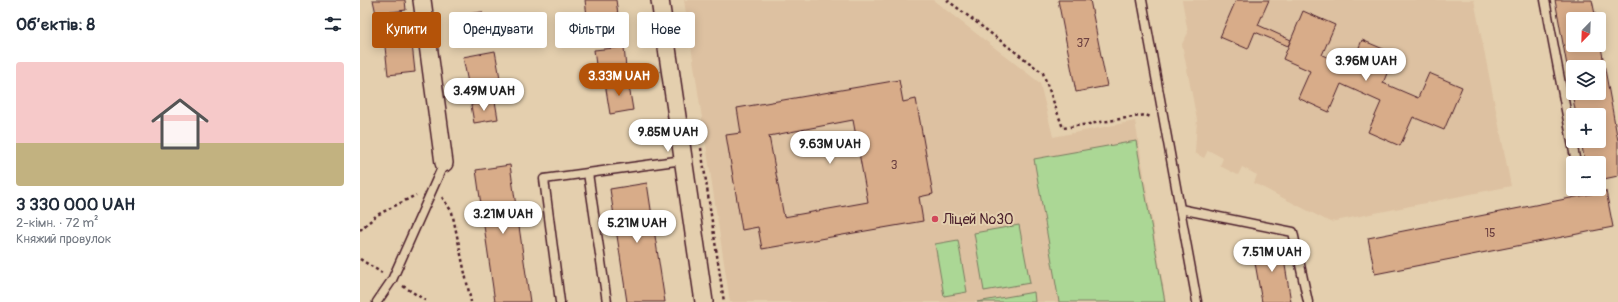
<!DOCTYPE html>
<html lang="uk">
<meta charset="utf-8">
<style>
body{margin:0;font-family:Pangolin,sans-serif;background:#f2f2f3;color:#1f2937;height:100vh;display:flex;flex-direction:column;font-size:15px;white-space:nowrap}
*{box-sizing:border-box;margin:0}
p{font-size:13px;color:#747a83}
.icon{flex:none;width:22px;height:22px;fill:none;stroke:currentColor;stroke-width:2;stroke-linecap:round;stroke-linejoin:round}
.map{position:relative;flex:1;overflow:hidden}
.drawer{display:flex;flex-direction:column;background:#fff;width:360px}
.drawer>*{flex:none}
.banner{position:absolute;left:12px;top:12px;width:380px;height:36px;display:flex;gap:8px}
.needle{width:26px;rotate:203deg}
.fabs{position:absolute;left:1206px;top:12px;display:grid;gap:8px}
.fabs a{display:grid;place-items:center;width:40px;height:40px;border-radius:4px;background:#fff;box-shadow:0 2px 10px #0003;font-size:20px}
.price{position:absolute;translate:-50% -34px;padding:0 9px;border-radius:14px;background:#fff;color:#222;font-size:13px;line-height:26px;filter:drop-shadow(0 1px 2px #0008)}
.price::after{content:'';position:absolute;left:50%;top:24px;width:12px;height:9px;margin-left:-6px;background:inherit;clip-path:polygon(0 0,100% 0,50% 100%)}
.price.on{background:#b45309;color:#fff}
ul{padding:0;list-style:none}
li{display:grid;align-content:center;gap:8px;height:212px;padding:0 16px}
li+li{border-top:1px solid #e0e1e3}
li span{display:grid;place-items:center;height:124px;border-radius:4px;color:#555}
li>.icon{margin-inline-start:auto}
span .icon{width:72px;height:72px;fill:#fffc;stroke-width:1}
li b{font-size:17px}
h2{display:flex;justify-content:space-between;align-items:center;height:48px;padding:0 16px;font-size:17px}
.tag{padding:0 14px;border-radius:4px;background:#fff;box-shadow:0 2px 10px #0003;font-size:14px;line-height:36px}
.tag.on{background:#b45309;color:#fff}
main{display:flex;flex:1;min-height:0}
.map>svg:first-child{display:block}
</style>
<main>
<section class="drawer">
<h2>Об’єктів: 8<svg class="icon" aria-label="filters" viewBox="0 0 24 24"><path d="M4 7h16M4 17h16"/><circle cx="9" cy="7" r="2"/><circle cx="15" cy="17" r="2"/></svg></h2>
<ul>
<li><span style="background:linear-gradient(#f6c9c9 65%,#c2b280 0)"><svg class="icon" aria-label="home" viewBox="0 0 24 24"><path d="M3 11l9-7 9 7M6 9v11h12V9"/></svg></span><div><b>3 330 000 UAH</b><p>2-кімн. · 72 m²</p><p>Княжий провулок</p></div></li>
</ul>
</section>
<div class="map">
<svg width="1258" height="302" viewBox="0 0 1258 302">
<rect width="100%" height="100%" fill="#e4cfae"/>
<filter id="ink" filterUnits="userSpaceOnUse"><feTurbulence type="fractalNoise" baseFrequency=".025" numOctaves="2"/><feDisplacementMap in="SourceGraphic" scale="8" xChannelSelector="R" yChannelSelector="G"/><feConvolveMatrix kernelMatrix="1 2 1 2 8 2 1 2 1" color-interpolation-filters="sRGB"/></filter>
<g filter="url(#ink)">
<g fill="#ddc1a1">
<path d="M 324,0 L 573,0 L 680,83 L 693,137 L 775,121 L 806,302 L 370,302 Z"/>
<path d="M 822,0 L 1114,0 L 1151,186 L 970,222 L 894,183 L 897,175 L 882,167 L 878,175 L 860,166 L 863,158 L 848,150 L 844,158 L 835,153 L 837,120 L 822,44 L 828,33 Z"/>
</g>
<g fill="#abd795" stroke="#7a7b60">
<path d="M 776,141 L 805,302 L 699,302 L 674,159 Z"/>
<path d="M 659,225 L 670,283 L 624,291 L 614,233 Z"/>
<path d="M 598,240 L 607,292 L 584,296 L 575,244 Z"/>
<path d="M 674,292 L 675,302 L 617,302 Z"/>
</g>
<g fill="#d8ac89" stroke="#4a1f2b" fill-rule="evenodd">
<path d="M 13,0 L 45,0 L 46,10 L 16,14 Z"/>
<path d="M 225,0 L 256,0 L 260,29 L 229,32 Z"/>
<path d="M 698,0 L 730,0 L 747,86 L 716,92 Z"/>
<path d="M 876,0 L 909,0 L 898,25 L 931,40 L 928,46 L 895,32 L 888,49 L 860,37 Z"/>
<path d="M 1195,0 L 1232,0 L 1236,19 L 1213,19 L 1213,45 L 1239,45 L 1239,36 L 1258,141 L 1258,176 L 1239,180 L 1239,163 L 1225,163 L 1221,141 L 1239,141 L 1239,115 L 1216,115 ZM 1213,67 L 1239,67 L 1239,93 L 1213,93 Z"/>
<path d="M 943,11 L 975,25 L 962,55 L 991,67 L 1002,40 L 1035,54 L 1023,83 L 1058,98 L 1069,73 L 1102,87 L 1084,130 L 1053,117 L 1040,146 L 1008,132 L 1021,102 L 981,84 L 969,112 L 938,98 L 950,71 L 923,59 Z"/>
<path d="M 122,12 L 125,36 L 103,39 L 100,15 Z"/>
<path d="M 50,25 L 55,72 L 28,75 L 23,28 Z"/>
<path d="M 264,47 L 266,68 L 237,72 L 234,50 Z"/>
<path d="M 135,51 L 140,78 L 108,83 L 103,57 Z"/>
<path d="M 268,80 L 273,110 L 250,114 L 245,83 Z"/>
<path d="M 539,80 L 543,102 L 556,99 L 573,194 L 559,197 L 563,221 L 402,249 L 398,227 L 382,230 L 366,135 L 381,133 L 377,108 ZM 493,120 L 508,202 L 424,217 L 409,136 Z"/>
<path d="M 135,101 L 138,119 L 114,123 L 111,105 Z"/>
<path d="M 150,165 L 170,302 L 135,302 L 116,170 Z"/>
<path d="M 287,183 L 305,302 L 267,302 L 250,189 Z"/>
<path d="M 1246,191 L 1253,227 L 1015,274 L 1008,238 Z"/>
<path d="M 921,241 L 931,302 L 902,302 L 892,246 Z"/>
</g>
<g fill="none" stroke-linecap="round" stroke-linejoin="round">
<g stroke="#4a1f2b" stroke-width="11">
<g id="lane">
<path d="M 782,0 L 837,302"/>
<path d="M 1185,0 L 1216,163"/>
<path d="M 228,173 L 247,302"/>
<path d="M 820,209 L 933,232 L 948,302"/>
<path d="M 17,302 L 32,280 L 84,163"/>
<path d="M 200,302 L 184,179 L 323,160"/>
</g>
</g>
<g stroke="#4a1f2b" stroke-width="20">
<g id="street">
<path d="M 62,0 L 84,163"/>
<path d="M 300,0 L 344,302"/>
</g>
</g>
<g stroke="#4a1f2b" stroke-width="2.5" stroke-dasharray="3 3" stroke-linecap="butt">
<path d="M 587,0 L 683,73 L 703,128 L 786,115 L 790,117"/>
<path d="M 341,148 L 364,302"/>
<path d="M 82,197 L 92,212 L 111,302"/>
<path d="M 0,230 L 17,215 L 56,195"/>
<path d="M 0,259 L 22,273"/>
<path d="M 43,286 L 68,302"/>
</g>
<use href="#lane" stroke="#e4cfae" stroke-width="8"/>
<use href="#street" stroke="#e4cfae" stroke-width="17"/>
</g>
</g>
<circle fill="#d1495b" stroke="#e4cfae" stroke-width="1.5" cx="575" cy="219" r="4"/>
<g text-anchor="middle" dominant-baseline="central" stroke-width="4" stroke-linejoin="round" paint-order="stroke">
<g font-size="12" fill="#6e4242">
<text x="723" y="43">37</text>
<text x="534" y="165">3</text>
<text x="1130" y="233">15</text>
</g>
<g font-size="14" fill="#4a1f2b" stroke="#e4cfae" text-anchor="start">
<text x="583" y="219">Ліцей №30</text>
</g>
</g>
</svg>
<div class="fabs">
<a><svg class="needle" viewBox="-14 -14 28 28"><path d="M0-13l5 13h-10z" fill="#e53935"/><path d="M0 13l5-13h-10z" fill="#747a83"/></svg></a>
<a><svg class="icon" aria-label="layers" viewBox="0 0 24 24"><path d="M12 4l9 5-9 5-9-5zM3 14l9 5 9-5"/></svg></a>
<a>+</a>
<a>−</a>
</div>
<b class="price" style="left:1006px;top:82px">3.96M UAH</b>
<b class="price on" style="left:259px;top:97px">3.33M UAH</b>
<b class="price" style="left:124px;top:112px">3.49M UAH</b>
<b class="price" style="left:308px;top:153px">9.85M UAH</b>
<b class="price" style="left:470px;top:165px">9.63M UAH</b>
<b class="price" style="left:143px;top:235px">3.21M UAH</b>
<b class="price" style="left:277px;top:244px">5.21M UAH</b>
<b class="price" style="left:912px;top:273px">7.51M UAH</b>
<div class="banner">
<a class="tag on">Купити</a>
<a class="tag">Орендувати</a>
<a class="tag">Фільтри</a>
<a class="tag">Нове</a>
</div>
</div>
</main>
